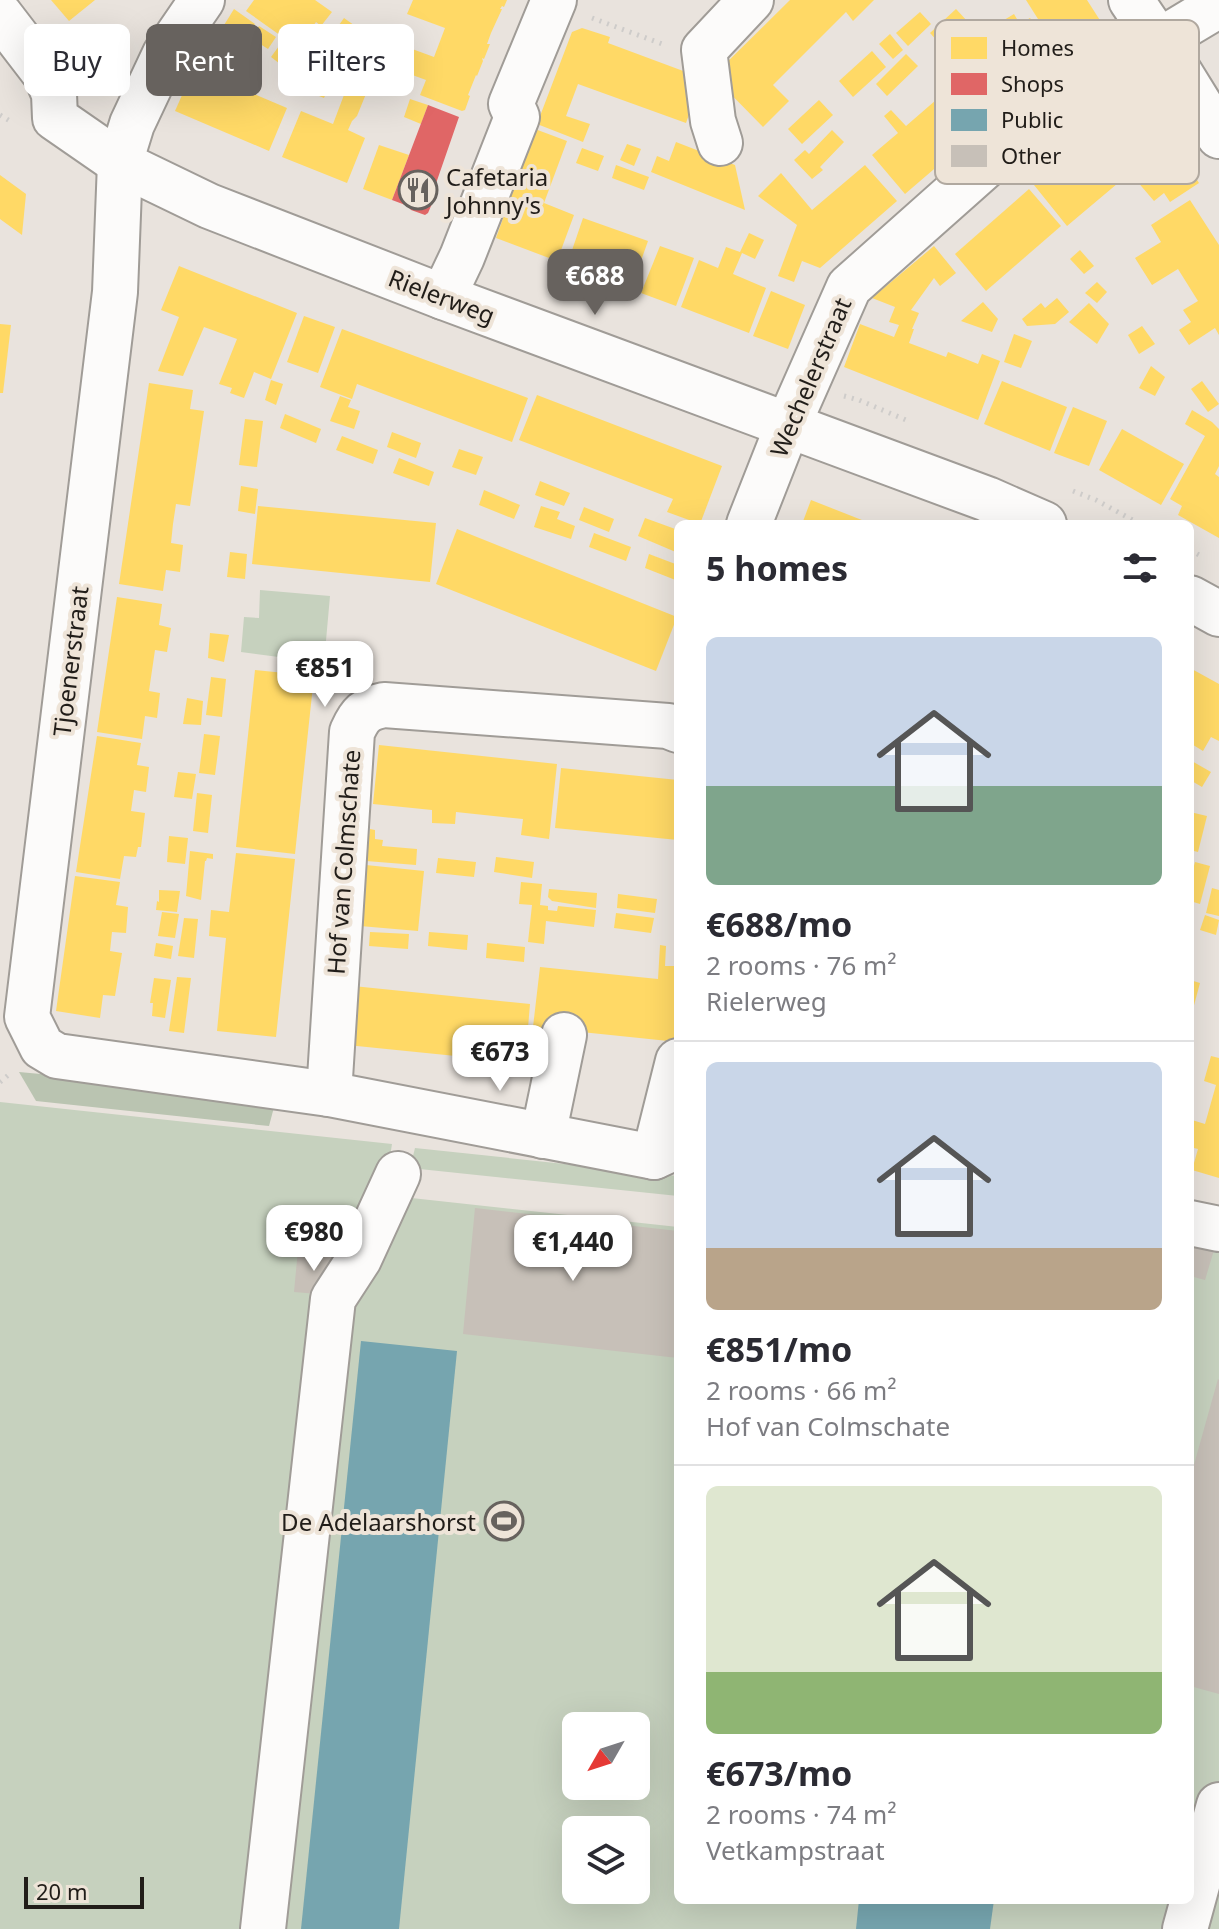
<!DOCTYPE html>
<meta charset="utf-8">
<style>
body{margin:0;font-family:"Noto Sans",sans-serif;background:#f2f2f3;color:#2b2b33;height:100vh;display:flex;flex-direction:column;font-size:30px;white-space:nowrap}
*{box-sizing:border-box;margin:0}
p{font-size:26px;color:#7c7c81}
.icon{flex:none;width:44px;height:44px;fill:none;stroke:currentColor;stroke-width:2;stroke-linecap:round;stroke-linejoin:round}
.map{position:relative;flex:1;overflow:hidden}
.details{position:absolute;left:674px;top:520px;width:520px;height:1384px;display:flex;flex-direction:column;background:#fff;border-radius:12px;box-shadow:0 8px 32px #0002}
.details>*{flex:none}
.guide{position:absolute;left:24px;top:24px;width:530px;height:72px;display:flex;gap:16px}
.needle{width:52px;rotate:231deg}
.tools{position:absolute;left:562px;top:1712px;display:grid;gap:16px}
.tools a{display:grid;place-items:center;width:88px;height:88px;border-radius:12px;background:#fff;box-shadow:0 8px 32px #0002;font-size:40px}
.scale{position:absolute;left:24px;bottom:20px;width:120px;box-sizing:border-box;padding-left:8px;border:4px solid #211d19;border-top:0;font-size:22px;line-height:28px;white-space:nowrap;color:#211d19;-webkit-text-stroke:6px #eee4d8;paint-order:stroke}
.price{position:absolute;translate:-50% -68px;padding:0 18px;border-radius:16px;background:#fff;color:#222;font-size:26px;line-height:52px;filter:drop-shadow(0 2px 4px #0008)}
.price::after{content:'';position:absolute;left:50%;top:48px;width:24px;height:18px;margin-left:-12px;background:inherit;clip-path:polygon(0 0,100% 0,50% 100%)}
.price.selected{background:#67625e;color:#fff}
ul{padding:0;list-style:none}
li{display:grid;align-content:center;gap:16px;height:424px;padding:0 32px}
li+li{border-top:2px solid #e1e1e2}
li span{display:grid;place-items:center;height:248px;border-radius:12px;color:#555}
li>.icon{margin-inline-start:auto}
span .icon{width:144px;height:144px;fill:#fffc;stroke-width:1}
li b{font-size:34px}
h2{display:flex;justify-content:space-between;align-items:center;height:96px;padding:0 32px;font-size:34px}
.pill{padding:0 28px;border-radius:12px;background:#fff;box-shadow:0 8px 32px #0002;font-size:28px;line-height:72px}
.pill.selected{background:#67625e;color:#fff}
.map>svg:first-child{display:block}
</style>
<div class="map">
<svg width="1219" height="1929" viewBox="0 0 1219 1929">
<rect width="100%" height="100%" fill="#e9e3dd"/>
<g fill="#c6d1be" fill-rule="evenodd">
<path d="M 260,590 L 330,596 L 324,663 L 241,652 L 244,617 L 259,618 Z"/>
<path d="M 0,1102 L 392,1144 L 384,1195 L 678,1227 L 678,1900 L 1190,1900 L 1190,1242 L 1219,1250 L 1219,1929 L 0,1929 ZM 576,1726 L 636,1726 L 636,1786 L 576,1786 ZM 576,1830 L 636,1830 L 636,1890 L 576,1890 Z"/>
<path d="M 415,1148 L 678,1176 L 678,1196 L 410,1168 Z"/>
</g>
<path fill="#bac4b1" d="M 19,1072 L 277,1096 L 269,1126 L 36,1101 Z"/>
<g fill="#ffd966">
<path d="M 51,0 L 95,0 L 69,21 Z"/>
<path d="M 254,0 L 315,0 L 332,12 L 321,26 L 316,22 L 298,48 L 246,11 Z"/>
<path d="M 413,0 L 507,0 L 504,7 L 502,6 L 500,9 L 502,9 L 491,33 L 487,44 L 490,44 L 484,59 L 482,58 L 483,61 L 477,76 L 476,75 L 468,95 L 470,96 L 465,110 L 462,111 L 420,95 L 426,80 L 396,69 L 401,57 L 378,50 L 368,75 L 345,66 L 352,56 L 355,58 L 370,26 L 387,33 L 385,39 L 434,57 L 445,28 L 407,14 Z"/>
<path d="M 790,0 L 874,0 L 853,21 L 846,12 L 773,85 L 789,101 L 763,127 L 713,76 Z"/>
<path d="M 1026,0 L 1087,0 L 1103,25 L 1058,52 L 1050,38 L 1036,46 L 1038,49 L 1025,55 L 1008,37 L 999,23 L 1014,14 L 1020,24 L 1030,18 L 1033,22 L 1038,19 Z"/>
<path d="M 234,9 L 255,24 L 241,45 L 221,30 Z"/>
<path d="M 956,9 L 968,22 L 942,46 L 930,33 Z"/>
<path d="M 920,12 L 931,24 L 908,46 L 896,33 Z"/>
<path d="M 344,18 L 358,28 L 334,64 L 319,53 Z"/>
<path d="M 259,26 L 276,37 L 268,49 L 251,38 Z"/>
<path d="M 992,26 L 1005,41 L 1006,40 L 1039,79 L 905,194 L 872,155 L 898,133 L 884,116 L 891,110 L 906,126 L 951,87 L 942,76 L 957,64 L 947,53 L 976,28 L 982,35 Z"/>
<path d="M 582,28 L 610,37 L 608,43 L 702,78 L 686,123 L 578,84 L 566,116 L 590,124 L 583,142 L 537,124 L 572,32 Z"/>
<path d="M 890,34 L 903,50 L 893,59 L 879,44 Z"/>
<path d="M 279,46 L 292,55 L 284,67 L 271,57 Z"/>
<path d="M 872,51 L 886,67 L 853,97 L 839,81 Z"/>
<path d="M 906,54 L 918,66 L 887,96 L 876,84 Z"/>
<path d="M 312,62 L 370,84 L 357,116 L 352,121 L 348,130 L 365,138 L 347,183 L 282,157 L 301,111 L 333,124 L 347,87 L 331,81 L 324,98 L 302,89 Z"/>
<path d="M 231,66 L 249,72 L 242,89 L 287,108 L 269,151 L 175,111 L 194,68 L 225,81 Z"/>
<path d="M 410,99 L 428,105 L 421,124 L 404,117 Z"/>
<path d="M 819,100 L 833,115 L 802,144 L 788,129 Z"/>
<path d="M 1127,105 L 1160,146 L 1151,154 L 1163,168 L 1182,156 L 1199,183 L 1170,202 L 1164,193 L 1154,201 L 1130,173 L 1067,226 L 1034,185 Z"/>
<path d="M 535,129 L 567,141 L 544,203 L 574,215 L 557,261 L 496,238 Z"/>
<path d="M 832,130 L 844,142 L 820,167 L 823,170 L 812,179 L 794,160 L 805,150 L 809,154 Z"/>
<path d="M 676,142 L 735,165 L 745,210 L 651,172 L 657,156 L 669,161 Z"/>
<path d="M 627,144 L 641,149 L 634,166 L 620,160 Z"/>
<path d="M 379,145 L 409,155 L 392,200 L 363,189 Z"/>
<path d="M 582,148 L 604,156 L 598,171 L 576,163 Z"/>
<path d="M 616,165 L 649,177 L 644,190 L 612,178 Z"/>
<path d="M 865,165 L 897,201 L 820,268 L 802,261 L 794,282 L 778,276 L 797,225 L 758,196 L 781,173 L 812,210 Z"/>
<path d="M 0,175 L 26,194 L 22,235 L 0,219 Z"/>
<path d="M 1029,189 L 1061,226 L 986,291 L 955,254 Z"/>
<path d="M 1190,200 L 1219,245 L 1219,335 L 1215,328 L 1189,345 L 1179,330 L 1191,322 L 1183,310 L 1198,301 L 1178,269 L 1152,285 L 1135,258 L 1161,242 L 1151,225 Z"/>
<path d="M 583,218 L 648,241 L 631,289 L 567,265 Z"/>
<path d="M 749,233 L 764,240 L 755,259 L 742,253 L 733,274 L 766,288 L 749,333 L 681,307 L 699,260 L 718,268 L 726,247 L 740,252 Z"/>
<path d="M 660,246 L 694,258 L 676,306 L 641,293 Z"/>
<path d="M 934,246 L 956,273 L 940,286 L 934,278 L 911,310 L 919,313 L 912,329 L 914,329 L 909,343 L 946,357 L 948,352 L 978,364 L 982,354 L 1000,361 L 978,420 L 844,367 L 860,324 L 894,337 L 899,325 L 889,322 L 895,307 L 872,298 Z"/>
<path d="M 1080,250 L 1094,266 L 1084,274 L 1070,259 Z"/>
<path d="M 179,266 L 297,313 L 271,379 L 254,372 L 244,398 L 230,393 L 232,388 L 219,384 L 237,339 L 204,327 L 183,376 L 158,371 L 179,317 L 161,310 Z"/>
<path d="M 1097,282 L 1107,292 L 1097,303 L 1085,293 Z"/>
<path d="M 771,291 L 805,305 L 788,349 L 753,336 Z"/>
<path d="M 1057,298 L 1069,312 L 1055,324 L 1027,326 L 1022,319 L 1041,303 L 1045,308 Z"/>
<path d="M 983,302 L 998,319 L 992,332 L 961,321 Z"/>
<path d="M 1089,303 L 1109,324 L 1097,344 L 1069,322 Z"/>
<path d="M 304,316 L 335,327 L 318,373 L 287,362 Z"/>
<path d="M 0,324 L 11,325 L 3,393 L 0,393 Z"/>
<path d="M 1142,326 L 1155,344 L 1139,354 L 1128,335 Z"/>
<path d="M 342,329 L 528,398 L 512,442 L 357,384 L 352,399 L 320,387 Z"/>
<path d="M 1014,334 L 1032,341 L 1021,368 L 1004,362 Z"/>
<path d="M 1151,366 L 1165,377 L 1155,396 L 1139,388 Z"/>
<path d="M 271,380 L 283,384 L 276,405 L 265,400 Z"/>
<path d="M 1002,381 L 1067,407 L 1050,451 L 984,424 Z"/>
<path d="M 1202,381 L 1219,404 L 1208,412 L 1191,389 Z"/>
<path d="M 149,383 L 193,390 L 190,409 L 204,411 L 190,506 L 176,504 L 173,524 L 171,543 L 183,545 L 180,572 L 166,570 L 163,591 L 119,584 Z"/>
<path d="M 537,395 L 722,466 L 700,524 L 667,512 L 673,499 L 519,440 Z"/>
<path d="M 340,396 L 351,400 L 348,407 L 360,411 L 354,429 L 330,421 Z"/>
<path d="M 1073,407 L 1107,421 L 1089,466 L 1054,453 Z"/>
<path d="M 1192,410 L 1212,422 L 1219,429 L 1219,466 L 1215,474 L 1219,477 L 1219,538 L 1178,515 L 1182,506 L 1170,499 L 1205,436 L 1185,424 Z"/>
<path d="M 285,414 L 321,429 L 316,443 L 280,428 Z"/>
<path d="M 245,419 L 263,421 L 257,467 L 239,465 Z"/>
<path d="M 1122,429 L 1184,464 L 1161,505 L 1099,470 Z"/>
<path d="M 392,432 L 421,443 L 416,458 L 387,447 Z"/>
<path d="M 342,436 L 378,450 L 373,464 L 336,450 Z"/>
<path d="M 459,449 L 483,457 L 476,475 L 452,467 Z"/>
<path d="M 399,458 L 434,472 L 429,486 L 393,473 Z"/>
<path d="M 540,481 L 570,493 L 564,506 L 535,495 Z"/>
<path d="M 241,486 L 258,489 L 255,514 L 238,511 Z"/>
<path d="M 484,490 L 520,505 L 514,519 L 479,505 Z"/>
<path d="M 811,500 L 872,524 L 802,524 Z"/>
<path d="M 258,506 L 436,523 L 430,582 L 252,564 Z"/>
<path d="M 541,506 L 560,512 L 557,519 L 575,526 L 571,539 L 534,527 Z"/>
<path d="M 584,507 L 614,519 L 609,532 L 579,520 Z"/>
<path d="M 645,518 L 678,530 L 678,553 L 638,536 Z"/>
<path d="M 457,529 L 677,617 L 656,671 L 436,584 Z"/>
<path d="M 594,533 L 631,547 L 626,561 L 589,547 Z"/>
<path d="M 230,552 L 247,554 L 245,579 L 227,577 Z"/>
<path d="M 649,554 L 678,565 L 678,581 L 645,568 Z"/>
<path d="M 117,597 L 162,604 L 159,625 L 171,628 L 167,652 L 155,650 L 149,691 L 160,693 L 157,718 L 145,716 L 142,739 L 97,732 Z"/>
<path d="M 210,633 L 229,635 L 224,662 L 208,658 Z"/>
<path d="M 1190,668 L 1219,684 L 1219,741 L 1211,737 L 1203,751 L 1190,743 Z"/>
<path d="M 255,670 L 314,676 L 295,854 L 236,847 Z"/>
<path d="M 211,677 L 226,679 L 222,717 L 206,715 Z"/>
<path d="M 187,698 L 203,701 L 201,725 L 183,724 Z"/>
<path d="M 204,734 L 220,736 L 215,775 L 199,773 Z"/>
<path d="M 97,736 L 141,743 L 137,765 L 149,767 L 146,792 L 134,790 L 131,811 L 145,813 L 141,847 L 138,847 L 136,857 L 124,856 L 120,879 L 76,872 Z"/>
<path d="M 379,745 L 557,764 L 549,839 L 521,835 L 523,819 L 456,812 L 455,824 L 432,823 L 432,810 L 373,804 Z"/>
<path d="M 1190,760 L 1211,772 L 1202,787 L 1190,780 Z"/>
<path d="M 561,768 L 678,780 L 678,840 L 555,828 Z"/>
<path d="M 178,772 L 196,774 L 192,799 L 174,797 Z"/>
<path d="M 197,793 L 212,795 L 208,833 L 193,831 Z"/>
<path d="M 1190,812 L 1207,816 L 1198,852 L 1190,850 Z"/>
<path d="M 370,829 L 375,830 L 375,839 L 383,840 L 382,846 L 417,849 L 416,865 L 366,861 Z"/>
<path d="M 169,836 L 188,838 L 185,864 L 167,862 Z"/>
<path d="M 190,851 L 213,854 L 213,859 L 207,858 L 206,861 L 205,861 L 201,900 L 186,896 Z"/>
<path d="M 236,853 L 295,859 L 276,1037 L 217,1031 L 226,938 L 209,936 L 211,910 L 229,912 Z"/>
<path d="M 496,857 L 534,862 L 532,878 L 494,872 Z"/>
<path d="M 438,858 L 476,862 L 474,877 L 436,873 Z"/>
<path d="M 1195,862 L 1210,866 L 1200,904 L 1190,901 L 1190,880 Z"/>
<path d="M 366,865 L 424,871 L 418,931 L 360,926 Z"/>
<path d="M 75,876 L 120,882 L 116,905 L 128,907 L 126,933 L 112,932 L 110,951 L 122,953 L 115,996 L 103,995 L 100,1018 L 56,1011 Z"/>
<path d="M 521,882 L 542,884 L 540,905 L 548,906 L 548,910 L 557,911 L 558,906 L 596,910 L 594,927 L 546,921 L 544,944 L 528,942 L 532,905 L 519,904 Z"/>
<path d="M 1212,888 L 1219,890 L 1219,916 L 1206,913 Z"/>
<path d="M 549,889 L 597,893 L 596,908 L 552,901 L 548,897 Z"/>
<path d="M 159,890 L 180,891 L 177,912 L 156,910 L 157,901 L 159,902 Z"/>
<path d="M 618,894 L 657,899 L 655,913 L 617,908 Z"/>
<path d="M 162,912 L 179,914 L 175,938 L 158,936 Z"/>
<path d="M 616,913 L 654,918 L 651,933 L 614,928 Z"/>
<path d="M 1205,915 L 1219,920 L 1216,935 L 1200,930 Z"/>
<path d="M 184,918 L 198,919 L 194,958 L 178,956 Z"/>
<path d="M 370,932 L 409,934 L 408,949 L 369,946 Z"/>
<path d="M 429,932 L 468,935 L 467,950 L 428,946 Z"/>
<path d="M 156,943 L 173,946 L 171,959 L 154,956 Z"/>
<path d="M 487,943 L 525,947 L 524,962 L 486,958 Z"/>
<path d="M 660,945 L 666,946 L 665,966 L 678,966 L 678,1042 L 533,1027 L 540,967 L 658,979 Z"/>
<path d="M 177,977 L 191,978 L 184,1033 L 169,1031 Z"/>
<path d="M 154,978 L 171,980 L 165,1018 L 152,1016 L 153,1003 L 150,1003 Z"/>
<path d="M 1190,980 L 1200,983 L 1193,1009 L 1190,1008 Z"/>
<path d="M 353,986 L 530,1004 L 525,1063 L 347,1045 Z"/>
<path d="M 1211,1056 L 1219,1058 L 1219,1178 L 1192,1170 L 1198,1149 L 1190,1147 L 1190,1128 L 1192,1120 L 1205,1124 L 1216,1085 L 1204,1081 Z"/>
</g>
<path fill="#e06666" d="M 428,105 L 459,117 L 432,195 L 434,199 L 428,213 L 425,215 L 411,210 L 408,206 L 392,200 Z"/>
<g fill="#76a5af">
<path d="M 361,1341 L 457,1351 L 399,1929 L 301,1929 Z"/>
<path d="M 859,1900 L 994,1900 L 990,1929 L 856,1929 Z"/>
</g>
<g fill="#c7c0b8">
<path d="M 475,1208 L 678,1231 L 678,1358 L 463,1334 Z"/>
<path d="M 1191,1245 L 1214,1250 L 1205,1280 L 1190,1276 Z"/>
<path d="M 298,1250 L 334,1254 L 330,1295 L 294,1292 Z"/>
<path d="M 1218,1379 L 1219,1380 L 1219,1694 L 1190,1686 L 1190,1479 Z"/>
</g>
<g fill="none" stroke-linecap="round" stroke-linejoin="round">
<g stroke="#a09c97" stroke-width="48">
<g id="minor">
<path d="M 202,0 L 165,54 L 132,124 L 120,163 L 115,292 L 27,1017 L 42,1047 L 57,1056 L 329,1094 L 654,1157 L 678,1146"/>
<path d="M 1131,0 L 1177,68 L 1219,136"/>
<path d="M 0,15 L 46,75 L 54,94 L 55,118 L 120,163 L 209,206 L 443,297 L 987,499 L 1044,524"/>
<path d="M 1159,41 L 1219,5"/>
<path d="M 720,143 L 713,121 L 704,50 L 751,0"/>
<path d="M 443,297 L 462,257 L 517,117 L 511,104 L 554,0"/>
<path d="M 749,524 L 788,425 L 849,287 L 1146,23"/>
<path d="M 1190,598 L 1219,614"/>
<path d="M 329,1094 L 352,732 C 360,714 365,709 384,705 L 668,726 L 678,730"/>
<path d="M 543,1136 L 564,1035"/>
<path d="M 654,1157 L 678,1061"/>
<path d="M 1190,1223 L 1219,1229"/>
<path d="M 263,1929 L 333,1299 L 359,1259 L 398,1174"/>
<path d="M 1185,1929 L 1219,1805"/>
</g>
</g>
<g stroke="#ceccca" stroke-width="5" stroke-dasharray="2 6" stroke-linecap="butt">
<path d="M 592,18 L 665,45"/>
<path d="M 0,115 L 13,123"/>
<path d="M 844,396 L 859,400 L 906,420"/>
<path d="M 1073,491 L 1096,500 L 1140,524"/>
<path d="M 1190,550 L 1201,556"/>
<path d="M 0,1082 L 12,1072"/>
</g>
<use href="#minor" stroke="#fcfbfa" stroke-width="44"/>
</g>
<defs>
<g id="restaurant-ring" transform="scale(2)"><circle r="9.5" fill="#eee4d8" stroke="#67625e" stroke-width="1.5"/><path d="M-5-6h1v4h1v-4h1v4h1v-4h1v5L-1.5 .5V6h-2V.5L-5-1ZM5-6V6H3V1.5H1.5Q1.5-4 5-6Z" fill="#67625e"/></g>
<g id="stadium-ring" transform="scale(2)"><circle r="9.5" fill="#eee4d8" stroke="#67625e" stroke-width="1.5"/><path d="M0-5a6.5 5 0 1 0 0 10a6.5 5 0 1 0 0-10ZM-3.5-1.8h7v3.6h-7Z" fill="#67625e"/></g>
</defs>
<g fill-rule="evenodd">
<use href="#restaurant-ring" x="418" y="190"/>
<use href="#stadium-ring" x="504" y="1521"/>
</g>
<g text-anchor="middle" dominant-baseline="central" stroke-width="8" stroke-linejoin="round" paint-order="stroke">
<g font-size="24" fill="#211d19" stroke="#eee4d8" text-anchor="start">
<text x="446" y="176">Cafetaria<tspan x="446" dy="28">Johnny's</tspan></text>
<text x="476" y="1521" text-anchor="end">De Adelaarshorst</text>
</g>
<g font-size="24" fill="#211d19" stroke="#eee4d8">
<text transform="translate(442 296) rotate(21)">Rielerweg</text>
<text transform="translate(810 377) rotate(-67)">Wechelerstraat</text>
<text transform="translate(70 661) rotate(-83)">Tjoenerstraat</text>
<text transform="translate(343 862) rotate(-86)">Hof van Colmschate</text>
</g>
</g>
<rect x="935" y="20" width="264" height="164" rx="12" fill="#eee4d8" stroke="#b0a89f" stroke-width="2"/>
<rect x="951" y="37" width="36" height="22" fill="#ffd966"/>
<rect x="951" y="73" width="36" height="22" fill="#e06666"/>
<rect x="951" y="109" width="36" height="22" fill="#76a5af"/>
<rect x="951" y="145" width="36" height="22" fill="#c7c0b8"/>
<g font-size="22" fill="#211d19">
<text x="1001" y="56">Homes</text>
<text x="1001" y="92">Shops</text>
<text x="1001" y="128">Public</text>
<text x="1001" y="164">Other</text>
</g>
</svg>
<div class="tools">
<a><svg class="needle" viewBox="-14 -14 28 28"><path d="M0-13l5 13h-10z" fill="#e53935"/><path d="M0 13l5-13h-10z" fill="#7c7c81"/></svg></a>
<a><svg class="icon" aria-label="layers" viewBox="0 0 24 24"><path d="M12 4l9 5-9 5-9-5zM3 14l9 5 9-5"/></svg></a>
</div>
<div class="scale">20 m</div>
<b class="price selected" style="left:595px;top:317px">€688</b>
<b class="price" style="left:325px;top:709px">€851</b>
<b class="price" style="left:500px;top:1093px">€673</b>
<b class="price" style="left:314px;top:1273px">€980</b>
<b class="price" style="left:573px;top:1283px">€1,440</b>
<div class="guide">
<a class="pill">Buy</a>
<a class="pill selected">Rent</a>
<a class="pill">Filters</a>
</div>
<section class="details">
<h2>5 homes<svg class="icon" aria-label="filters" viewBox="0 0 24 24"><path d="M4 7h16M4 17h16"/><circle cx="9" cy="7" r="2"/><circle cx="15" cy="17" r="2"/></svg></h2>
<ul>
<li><span style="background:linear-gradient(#c9d6e8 60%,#7fa58c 0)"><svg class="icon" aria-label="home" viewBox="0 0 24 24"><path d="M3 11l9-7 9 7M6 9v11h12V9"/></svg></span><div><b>€688/mo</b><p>2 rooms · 76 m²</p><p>Rielerweg</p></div></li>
<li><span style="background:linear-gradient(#c9d6e8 75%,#b9a48a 0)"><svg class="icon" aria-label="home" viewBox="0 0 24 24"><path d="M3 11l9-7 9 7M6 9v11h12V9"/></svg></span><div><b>€851/mo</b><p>2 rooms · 66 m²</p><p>Hof van Colmschate</p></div></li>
<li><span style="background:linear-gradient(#dfe7d0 75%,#8fb573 0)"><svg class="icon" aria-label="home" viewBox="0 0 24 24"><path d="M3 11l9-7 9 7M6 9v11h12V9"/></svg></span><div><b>€673/mo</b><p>2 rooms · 74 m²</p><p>Vetkampstraat</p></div></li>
</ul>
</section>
</div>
